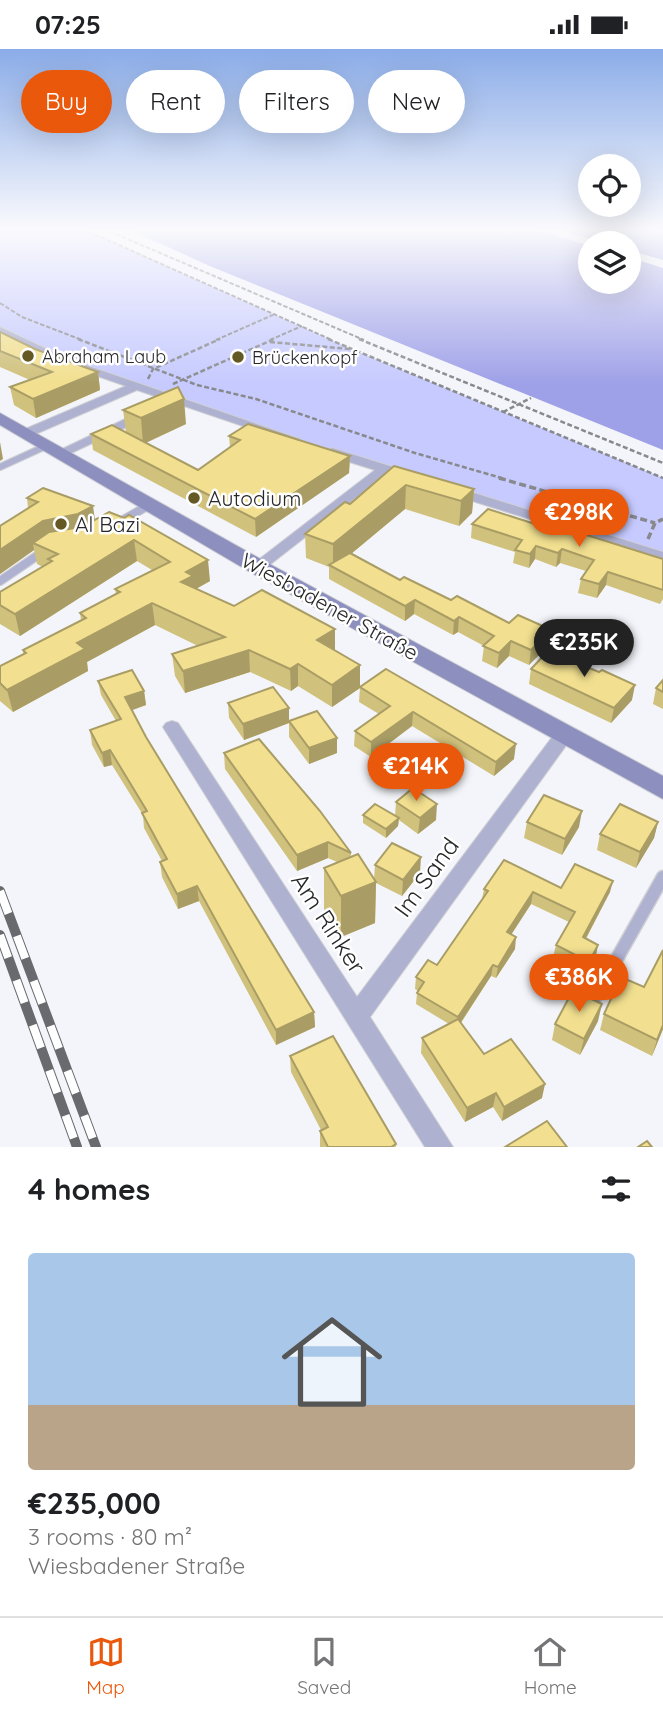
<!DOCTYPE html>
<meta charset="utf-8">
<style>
body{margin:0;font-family:Quicksand,sans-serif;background:#f2f2f2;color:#202124;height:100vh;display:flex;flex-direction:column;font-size:26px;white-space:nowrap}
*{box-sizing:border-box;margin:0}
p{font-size:23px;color:#757577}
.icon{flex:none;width:38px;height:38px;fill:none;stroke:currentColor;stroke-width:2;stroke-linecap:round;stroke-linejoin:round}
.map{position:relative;height:1098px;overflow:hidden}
.sheet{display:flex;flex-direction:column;background:#fff;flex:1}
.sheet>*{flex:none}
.hud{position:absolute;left:21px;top:21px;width:621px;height:63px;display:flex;gap:14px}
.buttons{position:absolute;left:578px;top:105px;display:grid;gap:14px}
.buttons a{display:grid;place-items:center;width:63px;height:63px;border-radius:50%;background:#fff;box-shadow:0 7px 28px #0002;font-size:35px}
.price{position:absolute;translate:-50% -60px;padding:0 16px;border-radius:24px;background:#ea580c;color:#fff;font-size:23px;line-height:46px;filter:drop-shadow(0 2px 4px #0008)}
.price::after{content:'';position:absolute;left:50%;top:42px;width:21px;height:16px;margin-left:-10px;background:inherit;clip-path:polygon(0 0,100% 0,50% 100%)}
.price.selected{background:#222;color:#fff}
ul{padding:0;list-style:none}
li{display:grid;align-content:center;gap:14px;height:371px;padding:0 28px}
li span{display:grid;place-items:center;height:217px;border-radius:7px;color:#555}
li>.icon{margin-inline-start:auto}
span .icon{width:126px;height:126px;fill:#fffc;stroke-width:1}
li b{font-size:30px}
h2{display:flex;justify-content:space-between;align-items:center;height:84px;padding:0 28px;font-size:30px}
.tag{padding:0 24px;border-radius:32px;background:#fff;box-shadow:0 7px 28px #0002;font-size:24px;line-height:63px}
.tag.selected{background:#ea580c;color:#fff}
.status{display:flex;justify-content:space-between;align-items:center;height:49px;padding:0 35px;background:#fff;direction:ltr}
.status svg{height:19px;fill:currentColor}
.dock{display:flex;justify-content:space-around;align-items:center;height:98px;border-top:2px solid #e0e0e0;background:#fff;font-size:19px;color:#757577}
.dock a{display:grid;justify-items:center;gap:4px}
.dock .selected{color:#ea580c}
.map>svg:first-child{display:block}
</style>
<div class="status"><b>07:25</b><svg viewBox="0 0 49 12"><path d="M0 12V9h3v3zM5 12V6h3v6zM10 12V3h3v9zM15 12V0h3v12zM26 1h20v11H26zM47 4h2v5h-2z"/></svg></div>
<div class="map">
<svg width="663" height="1098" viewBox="0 0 663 1098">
<rect width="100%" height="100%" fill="#f4f5fa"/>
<path fill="#c6cafe" d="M 0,180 L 83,180 L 351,300 L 663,429 L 663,508 L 384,420 L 64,312 L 0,281 Z"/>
<g fill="#9fa1e8">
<path d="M 128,180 L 535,180 L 590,197 L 590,233 L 628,233 L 628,208 L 663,219 L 663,401 L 212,218 Z"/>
<path d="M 555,180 L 663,182 L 663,211 L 628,201 L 628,194 L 605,194 Z"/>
</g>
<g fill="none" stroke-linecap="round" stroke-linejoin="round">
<g stroke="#cfd0d4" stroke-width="8">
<path id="lane-far2" d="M 0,418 L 48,396"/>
</g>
<g stroke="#cfd0d4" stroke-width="10">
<g id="lane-far1">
<path d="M 123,471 L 151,455"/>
<path d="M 0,532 L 44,502"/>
</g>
</g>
<g stroke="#cfd0d4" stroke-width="15">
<path id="lane" d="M 589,959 L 663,828"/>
</g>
<g stroke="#cfd0d4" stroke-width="2">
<g id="street">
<path d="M 0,278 L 68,310 L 300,390 L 294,394 L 290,393 L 137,341 L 31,387 L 23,387 L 23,381 L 126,337 L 60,314 L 0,285 Z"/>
<path d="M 142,362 L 148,366 L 146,369 L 67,406 L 62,407 L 56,403 Z"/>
<path d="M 332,399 L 412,424 L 414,427 L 407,431 L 386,425 L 263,521 L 253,521 L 250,518 L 253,515 L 375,421 L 327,406 L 326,403 Z"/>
<path d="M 455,438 L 663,503 L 663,512 L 450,445 L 448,442 Z"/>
<path d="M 172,672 L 178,674 L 357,948 L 556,683 L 570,683 L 572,687 L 570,691 L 370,968 L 453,1098 L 425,1098 L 163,678 L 166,674 Z"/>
</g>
</g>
<g stroke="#cfd0d4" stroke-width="2">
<path id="secondary" d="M 0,364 L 266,513 L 663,727 L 663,750 L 250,523 L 0,376 Z"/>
</g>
<g stroke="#88898c" stroke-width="2" stroke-dasharray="4.5 2" stroke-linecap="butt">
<path d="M 83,180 L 332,291"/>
<path d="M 104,180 L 364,291"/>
<path d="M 0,254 L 22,268 L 82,291"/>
<path d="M 216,291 L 275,265"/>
<path d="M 270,291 L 302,277"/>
</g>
<g stroke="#88898c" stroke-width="2.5" stroke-dasharray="5 2.5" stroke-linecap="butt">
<path d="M 78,290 L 197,336 L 256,350 L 415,404 L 505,430"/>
<path d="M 328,290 L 663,429"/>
<path d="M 359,290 L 663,414"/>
<path d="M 270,293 L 350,300"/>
<path d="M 148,330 L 153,320 L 220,290"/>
<path d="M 173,335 L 274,290"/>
<path d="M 503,363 L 531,349"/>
</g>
<g stroke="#88898c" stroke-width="3.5" stroke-dasharray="7 3.5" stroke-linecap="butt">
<path d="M 499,429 L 655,474"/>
<path d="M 648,490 L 655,474 L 663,470"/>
</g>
<use href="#lane-far2" stroke="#afb1d1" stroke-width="6"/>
<use href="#lane-far1" stroke="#afb1d1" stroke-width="8"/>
<use href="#lane" stroke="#afb1d1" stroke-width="12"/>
<use href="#street" fill="#afb1d1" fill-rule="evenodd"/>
<use href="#secondary" fill="#8d90be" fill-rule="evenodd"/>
<g stroke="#696a6d" stroke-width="10">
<g id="rail">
<path d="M 0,842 L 96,1098"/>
<path d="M 0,886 L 77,1098"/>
</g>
</g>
<use href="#rail" stroke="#fff" stroke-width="8" stroke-dasharray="24" stroke-linecap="butt"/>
</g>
<g fill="#d0c17c">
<path d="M 0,283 L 35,300 L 98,323 L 100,341 L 36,369 L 14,356 L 10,338 L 30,331 L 0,318 Z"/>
<path d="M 123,361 L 186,375 L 146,394 L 198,421 L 230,398 L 229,387 L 350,407 L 349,424 L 256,488 L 93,401 L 91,385 L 126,383 Z"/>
<path d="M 394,417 L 474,440 L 472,464 L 459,477 L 405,460 L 351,505 L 400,531 L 451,551 L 550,595 L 529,616 L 509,607 L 497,619 L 482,612 L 484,597 L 458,583 L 453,586 L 414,565 L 405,572 L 329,530 L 329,518 L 306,509 L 305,485 L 350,455 Z"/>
<path d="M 27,449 L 95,471 L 109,463 L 210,532 L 196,540 L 335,602 L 360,616 L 360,639 L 332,658 L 298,637 L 291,642 L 250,623 L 185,644 L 175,627 L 172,605 L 198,597 L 155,576 L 87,613 L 88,622 L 13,663 L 0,652 L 0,617 L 23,605 L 23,601 L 81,571 L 80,564 L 116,546 L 115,540 L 152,521 L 137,512 L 20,587 L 0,575 L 0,543 L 43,518 L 37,515 L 34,501 L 0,525 L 0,477 L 28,459 Z"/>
<path d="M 472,475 L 557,482 L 663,510 L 663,550 L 660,555 L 606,536 L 597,549 L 578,544 L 581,530 L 586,522 L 560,514 L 556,518 L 535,510 L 529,519 L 513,514 L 515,503 L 471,489 Z"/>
<path d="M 531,620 L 599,623 L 632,651 L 611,674 L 529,635 Z"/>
<path d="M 663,631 L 663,660 L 653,655 L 656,639 Z"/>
<path d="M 98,632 L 144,642 L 146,656 L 132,661 L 146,688 L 314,963 L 315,978 L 276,996 L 199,852 L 178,860 L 162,828 L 160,813 L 162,812 L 144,779 L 143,766 L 112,716 L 104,718 L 92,696 L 90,681 L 116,672 L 101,646 Z"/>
<path d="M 360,638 L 514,710 L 494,727 L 412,677 L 371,708 L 354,697 L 355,682 L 379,665 L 359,653 Z"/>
<path d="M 228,654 L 289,659 L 289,672 L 337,689 L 337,704 L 309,715 L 289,688 L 289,674 L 244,691 L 229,669 Z"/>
<path d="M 224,704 L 351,804 L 351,808 L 374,830 L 375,816 L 420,824 L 402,847 L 376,834 L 375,874 L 341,888 L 324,860 L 324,819 L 337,813 L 328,809 L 297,822 L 225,720 Z"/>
<path d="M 396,753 L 436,771 L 418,785 L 399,771 L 398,777 L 386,789 L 363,774 L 363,766 L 395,767 Z"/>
<path d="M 527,773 L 579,778 L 562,806 L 524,789 Z"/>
<path d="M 658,773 L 654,789 L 636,819 L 597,801 L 600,785 Z"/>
<path d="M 561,839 L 610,843 L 586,890 L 596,907 L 586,924 L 553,908 L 556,896 L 569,873 L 531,855 L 511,886 L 515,900 L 496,929 L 491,927 L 461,974 L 484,1005 L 542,1049 L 502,1072 L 493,1058 L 465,1073 L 421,1004 L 422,989 L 449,975 L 416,955 L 417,944 L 418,942 L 415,940 L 416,928 L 437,916 L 482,850 L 484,840 Z"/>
<path d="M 663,901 L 663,980 L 652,1007 L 600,981 L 604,965 L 644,938 Z"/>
<path d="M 598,972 L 580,1006 L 552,991 L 555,975 Z"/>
<path d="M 290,1007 L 396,1095 L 396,1098 L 320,1098 L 320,1082 L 321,1081 L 291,1023 Z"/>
</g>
<g fill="#a99d65">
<path d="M 98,323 L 100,341 L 36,369 L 33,350 Z"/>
<path d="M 184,350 L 186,375 L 143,395 L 141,369 Z"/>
<path d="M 0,393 L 3,410 L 0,412 Z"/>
<path d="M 350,407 L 349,424 L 256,488 L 255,470 Z"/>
<path d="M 406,436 L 405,460 L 334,519 L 333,518 L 333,495 Z"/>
<path d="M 474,440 L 472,464 L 459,477 L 461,452 Z"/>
<path d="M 93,457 L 96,478 L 33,494 L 34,501 L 0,525 L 0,501 L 43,472 Z"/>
<path d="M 134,491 L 137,512 L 20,587 L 15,565 Z"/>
<path d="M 536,497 L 535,510 L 529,519 L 530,505 Z"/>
<path d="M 562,500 L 560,514 L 556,518 L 558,504 Z"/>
<path d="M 208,511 L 210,532 L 194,541 L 181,533 L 186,523 Z"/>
<path d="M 608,523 L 606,536 L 597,549 L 599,535 Z"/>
<path d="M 415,551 L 414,565 L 405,572 L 405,557 Z"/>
<path d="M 152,554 L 155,576 L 87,613 L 88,622 L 13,663 L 7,641 L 77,594 Z"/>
<path d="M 459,568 L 458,583 L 453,586 L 454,572 Z"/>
<path d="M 335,580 L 335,603 L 317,591 Z"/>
<path d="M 552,581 L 550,595 L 529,616 L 531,601 Z"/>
<path d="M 511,592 L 509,607 L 497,619 L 499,604 Z"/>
<path d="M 249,601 L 250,623 L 185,644 L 183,622 Z"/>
<path d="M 298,615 L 298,637 L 291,642 L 290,620 Z"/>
<path d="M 360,616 L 360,639 L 332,658 L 332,636 Z"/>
<path d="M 635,636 L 632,651 L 611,674 L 614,659 Z"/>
<path d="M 144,642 L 146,656 L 127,663 L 125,648 Z"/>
<path d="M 289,659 L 289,674 L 244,691 L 243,675 Z"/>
<path d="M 413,663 L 412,677 L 371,708 L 371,693 Z"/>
<path d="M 337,689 L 337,704 L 309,715 L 309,699 Z"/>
<path d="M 516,695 L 514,710 L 494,727 L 496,713 Z"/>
<path d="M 110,701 L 112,716 L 104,718 L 102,704 Z"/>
<path d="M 437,755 L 436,771 L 418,785 L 420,769 Z"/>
<path d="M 582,762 L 579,778 L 562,806 L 565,790 Z"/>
<path d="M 399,769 L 398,777 L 386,789 L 386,780 Z"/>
<path d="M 658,773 L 654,789 L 636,819 L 640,803 Z"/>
<path d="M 328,793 L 328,809 L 297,822 L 297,806 Z"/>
<path d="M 421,808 L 420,824 L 402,847 L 403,831 Z"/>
<path d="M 613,832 L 610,843 L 580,900 L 583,888 Z"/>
<path d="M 376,833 L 375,874 L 341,888 L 341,847 Z"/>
<path d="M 197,837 L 199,852 L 178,860 L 177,845 Z"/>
<path d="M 533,843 L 531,855 L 505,895 L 507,883 Z"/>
<path d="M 516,888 L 515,900 L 496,929 L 498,918 Z"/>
<path d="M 598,896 L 596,907 L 586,924 L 589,913 Z"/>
<path d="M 493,916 L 491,927 L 457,979 L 458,968 Z"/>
<path d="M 602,955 L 598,972 L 580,1006 L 584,990 Z"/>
<path d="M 314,963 L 315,978 L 276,996 L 276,981 Z"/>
<path d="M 663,976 L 663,980 L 652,1007 L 657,991 Z"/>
<path d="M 545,1035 L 542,1049 L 502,1072 L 504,1058 Z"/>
<path d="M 496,1044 L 493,1058 L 465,1073 L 467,1059 Z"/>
</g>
<g fill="#f2e090" stroke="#a99d65" stroke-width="2">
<path d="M 0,283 L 35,300 L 98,323 L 33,350 L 10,338 L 52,323 L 0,302 Z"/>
<path d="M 178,338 L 184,350 L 141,369 L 123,361 Z"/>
<path d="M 248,375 L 350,407 L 255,470 L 91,385 L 112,376 L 198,421 L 240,391 L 229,387 Z"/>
<path d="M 394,417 L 474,440 L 461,452 L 406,436 L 333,495 L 305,485 L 345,453 L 350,455 Z"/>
<path d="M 43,439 L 93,457 L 78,465 L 43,472 L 0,501 L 0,477 L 38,453 L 27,449 Z"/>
<path d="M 488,460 L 557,482 L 561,478 L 663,510 L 663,541 L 608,523 L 599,535 L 581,530 L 594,511 L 562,500 L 558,504 L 536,497 L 530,505 L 515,501 L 522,491 L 472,475 Z"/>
<path d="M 109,463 L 124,469 L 129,466 L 208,511 L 186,523 L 193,527 L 181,533 L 234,557 L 262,541 L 335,580 L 317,591 L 360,616 L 332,636 L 298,615 L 290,620 L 249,601 L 183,622 L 172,605 L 225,588 L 152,554 L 77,594 L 85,600 L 7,641 L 0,634 L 0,617 L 26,604 L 23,601 L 86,569 L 80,564 L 120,543 L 115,540 L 170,513 L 134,491 L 15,565 L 0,556 L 0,543 L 52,512 L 48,510 L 58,505 L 33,494 L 49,483 L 82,478 Z"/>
<path d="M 350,504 L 400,531 L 404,528 L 451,551 L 457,547 L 509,574 L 518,566 L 552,581 L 531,601 L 511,592 L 499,604 L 483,597 L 494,587 L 459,568 L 454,572 L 415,551 L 405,557 L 329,516 Z"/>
<path d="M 548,602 L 599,623 L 602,621 L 635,636 L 614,659 L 531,620 Z"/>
<path d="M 386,620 L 516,695 L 496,713 L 413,663 L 371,693 L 355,682 L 390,657 L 360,638 Z"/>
<path d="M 132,621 L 144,642 L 125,648 L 146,688 L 314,963 L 276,981 L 197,837 L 177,845 L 160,813 L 167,810 L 142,764 L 147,762 L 110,701 L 102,704 L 90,681 L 121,670 L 98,632 Z"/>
<path d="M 663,631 L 663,643 L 656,639 Z"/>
<path d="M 273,638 L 289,659 L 243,675 L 228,654 Z"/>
<path d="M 317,662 L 337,689 L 309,699 L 289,672 Z"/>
<path d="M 259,690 L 320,762 L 351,804 L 328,793 L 297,806 L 224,704 Z"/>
<path d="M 413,739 L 437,755 L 420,769 L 396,753 Z"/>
<path d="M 544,746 L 582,762 L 565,790 L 527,773 Z"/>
<path d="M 375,755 L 399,769 L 386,780 L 363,766 Z"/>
<path d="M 620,755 L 658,773 L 640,803 L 600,785 Z"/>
<path d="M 392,794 L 421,808 L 403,831 L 375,816 Z"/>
<path d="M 358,805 L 376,833 L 341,847 L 324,819 Z"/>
<path d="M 504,811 L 561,839 L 575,815 L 613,832 L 583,888 L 598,896 L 589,913 L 556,896 L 575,863 L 533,843 L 507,883 L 516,888 L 498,918 L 493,916 L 458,968 L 417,944 L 424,933 L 416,928 L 428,911 L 437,916 L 488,842 L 484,840 Z"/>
<path d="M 663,901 L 663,976 L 657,991 L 604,965 L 621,928 L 644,938 Z"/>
<path d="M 573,941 L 602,955 L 584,990 L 555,975 Z"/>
<path d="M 458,970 L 484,1005 L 511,990 L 545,1035 L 504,1058 L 496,1044 L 467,1059 L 422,989 Z"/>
<path d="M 333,987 L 396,1095 L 391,1098 L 328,1098 L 320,1082 L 328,1078 L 290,1007 Z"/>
<path d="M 547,1072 L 567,1098 L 505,1098 Z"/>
<path d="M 647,1092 L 652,1098 L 638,1098 Z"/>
</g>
<linearGradient id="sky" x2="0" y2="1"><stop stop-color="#8bace8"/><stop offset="0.54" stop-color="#fafafd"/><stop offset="1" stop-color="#fafafd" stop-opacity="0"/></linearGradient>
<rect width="663" height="334" fill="url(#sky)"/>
<g fill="#645925" stroke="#fff" stroke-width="2.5">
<circle cx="28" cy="307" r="7"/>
<circle cx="238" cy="308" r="7"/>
<circle cx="194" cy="449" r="7"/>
<circle cx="61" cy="475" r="7"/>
</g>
<g text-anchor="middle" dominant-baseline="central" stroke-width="5" stroke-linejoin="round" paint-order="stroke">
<g font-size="18" fill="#272729" stroke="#fff" text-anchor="start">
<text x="42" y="307">Abraham Laub</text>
<text x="252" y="308">Brückenkopf</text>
</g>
<g font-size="21" fill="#272729" stroke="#fff" text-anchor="start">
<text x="208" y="449">Autodium</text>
<text x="75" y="475">Al Bazi</text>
</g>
<g font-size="21" fill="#272729" stroke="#fff">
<text transform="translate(330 557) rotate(29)">Wiesbadener Straße</text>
</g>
<g font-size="24" fill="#272729" stroke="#fff">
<text transform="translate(426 828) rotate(-54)">Im Sand</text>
<text transform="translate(329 874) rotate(57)">Am Rinker</text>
</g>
</g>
</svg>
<div class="buttons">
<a><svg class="icon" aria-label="locate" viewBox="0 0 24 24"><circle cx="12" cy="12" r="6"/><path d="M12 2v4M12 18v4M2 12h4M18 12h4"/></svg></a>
<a><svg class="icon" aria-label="layers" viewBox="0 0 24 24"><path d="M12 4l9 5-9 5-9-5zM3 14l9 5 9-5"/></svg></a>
</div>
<b class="price" style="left:579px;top:500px">€298K</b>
<b class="price selected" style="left:584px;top:630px">€235K</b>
<b class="price" style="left:416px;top:754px">€214K</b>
<b class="price" style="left:579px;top:965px">€386K</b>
<div class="hud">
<a class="tag selected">Buy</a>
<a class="tag">Rent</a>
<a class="tag">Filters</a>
<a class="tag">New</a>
</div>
</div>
<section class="sheet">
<h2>4 homes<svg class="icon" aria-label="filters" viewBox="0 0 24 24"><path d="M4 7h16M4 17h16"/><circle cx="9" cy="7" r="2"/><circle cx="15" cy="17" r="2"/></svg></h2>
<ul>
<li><span style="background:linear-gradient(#a9c7e8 70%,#b9a48a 0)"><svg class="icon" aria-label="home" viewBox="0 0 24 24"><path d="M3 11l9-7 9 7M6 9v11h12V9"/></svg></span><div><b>€235,000</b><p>3 rooms · 80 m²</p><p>Wiesbadener Straße</p></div></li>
</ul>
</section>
<nav class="dock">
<a class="selected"><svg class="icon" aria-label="map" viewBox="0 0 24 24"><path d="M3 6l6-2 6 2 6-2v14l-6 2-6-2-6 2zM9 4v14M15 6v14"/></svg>Map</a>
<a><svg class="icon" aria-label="saved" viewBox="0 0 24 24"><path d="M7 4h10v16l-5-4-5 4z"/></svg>Saved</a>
<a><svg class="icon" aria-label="home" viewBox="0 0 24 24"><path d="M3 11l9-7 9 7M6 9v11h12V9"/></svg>Home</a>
</nav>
